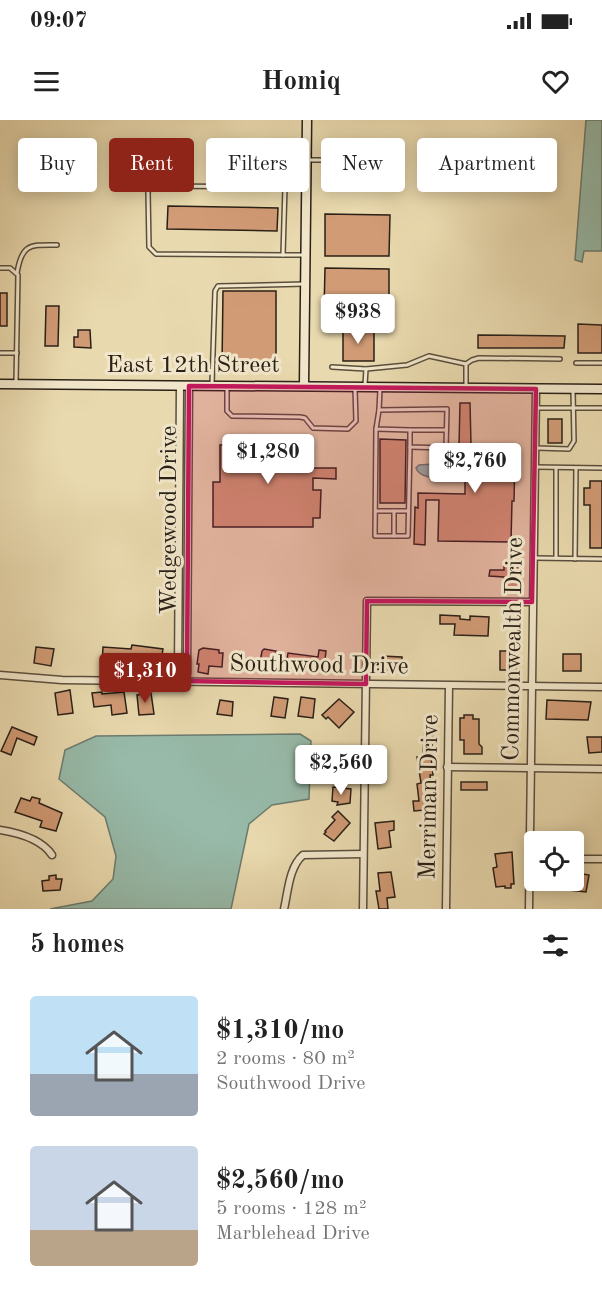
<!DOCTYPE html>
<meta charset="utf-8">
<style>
body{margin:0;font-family:"Old Standard TT",serif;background:#f2f2f2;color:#222;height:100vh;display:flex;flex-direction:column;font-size:22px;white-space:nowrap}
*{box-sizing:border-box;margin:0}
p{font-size:20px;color:#767676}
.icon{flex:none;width:33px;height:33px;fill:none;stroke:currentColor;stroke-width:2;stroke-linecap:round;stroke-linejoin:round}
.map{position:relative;height:789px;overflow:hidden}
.side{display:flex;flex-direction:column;background:#fff;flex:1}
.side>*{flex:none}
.top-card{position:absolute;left:18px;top:18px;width:567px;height:54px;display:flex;gap:12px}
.tools{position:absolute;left:524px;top:711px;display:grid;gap:12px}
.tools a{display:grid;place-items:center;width:60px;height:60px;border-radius:6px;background:#fff;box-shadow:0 3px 15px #0003;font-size:30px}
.price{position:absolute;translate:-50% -51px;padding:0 14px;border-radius:6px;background:#fff;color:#222;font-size:20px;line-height:39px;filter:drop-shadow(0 2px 3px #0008)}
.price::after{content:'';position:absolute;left:50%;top:36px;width:18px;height:14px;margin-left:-9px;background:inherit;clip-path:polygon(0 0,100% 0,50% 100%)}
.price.selected{background:#8f2418;color:#fff}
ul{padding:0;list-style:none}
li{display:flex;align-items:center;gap:18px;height:150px;padding:0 30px}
li span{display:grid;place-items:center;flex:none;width:168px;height:120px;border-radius:6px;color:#555}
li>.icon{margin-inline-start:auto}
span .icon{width:72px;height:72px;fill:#fffc;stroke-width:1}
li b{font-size:26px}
h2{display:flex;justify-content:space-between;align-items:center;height:72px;padding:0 30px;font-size:26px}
.pill{padding:0 21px;border-radius:6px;background:#fff;box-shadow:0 3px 15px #0003;font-size:21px;line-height:54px}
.pill.selected{background:#8f2418;color:#fff}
.status{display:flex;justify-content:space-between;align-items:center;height:42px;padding:0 30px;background:#fff;direction:ltr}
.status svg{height:16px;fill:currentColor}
header{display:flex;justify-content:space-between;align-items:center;height:78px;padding:0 30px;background:#fff;font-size:27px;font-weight:700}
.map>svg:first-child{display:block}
</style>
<div class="status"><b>09:07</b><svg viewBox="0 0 49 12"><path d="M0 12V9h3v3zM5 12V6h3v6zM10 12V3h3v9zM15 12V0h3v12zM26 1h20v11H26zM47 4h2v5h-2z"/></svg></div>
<header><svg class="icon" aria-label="menu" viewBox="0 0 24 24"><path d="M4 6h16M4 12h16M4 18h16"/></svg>Homiq<svg class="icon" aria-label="heart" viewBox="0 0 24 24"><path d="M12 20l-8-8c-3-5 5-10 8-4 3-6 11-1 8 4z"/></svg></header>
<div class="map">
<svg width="602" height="789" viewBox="0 0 602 789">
<rect width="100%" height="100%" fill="#e9d9ae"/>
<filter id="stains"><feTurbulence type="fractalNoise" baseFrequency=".00333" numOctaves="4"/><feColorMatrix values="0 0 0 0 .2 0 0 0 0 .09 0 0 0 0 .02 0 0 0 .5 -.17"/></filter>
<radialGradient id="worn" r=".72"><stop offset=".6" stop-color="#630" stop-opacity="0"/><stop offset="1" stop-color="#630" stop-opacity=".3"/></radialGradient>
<g fill="#97baa9" stroke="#6b7c6f" stroke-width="1.5">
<path d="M 586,0 L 602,0 L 602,131 L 584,131 L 582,142 L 575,140 Z"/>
<path d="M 434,344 L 454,347 C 450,361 421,361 416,348 L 419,345 Z"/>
<path d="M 300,614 L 311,621 L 309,679 L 272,685 L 249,704 L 231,789 L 50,789 L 92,781 L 113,759 L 116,736 L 105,697 L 59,659 L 65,630 L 96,616 Z"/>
</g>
<g fill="#d19b75" stroke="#2a2017" stroke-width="1.5">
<path d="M 366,35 L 388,35 L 387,67 L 328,65 L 328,55 L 345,55 L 345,48 L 355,48 L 355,43 L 366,44 Z"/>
<path d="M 168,86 L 278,88 L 277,111 L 167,109 Z"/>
<path d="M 325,94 L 390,95 L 389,136 L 325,136 Z"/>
<path d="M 325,148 L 389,149 L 389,192 L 324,191 Z"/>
<path d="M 223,171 L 276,171 L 276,246 L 222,245 Z"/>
<rect x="0" y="173" width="7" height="33"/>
<path d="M 46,186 L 59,186 L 58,226 L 45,226 Z"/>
<path d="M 578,204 L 602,205 L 602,233 L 578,233 Z"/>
<path d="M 343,209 L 374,210 L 374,241 L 343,241 Z"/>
<path d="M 78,210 L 90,210 L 91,228 L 74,227 L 74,217 L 78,217 Z"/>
<path d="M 478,215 L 565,216 L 564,228 L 478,228 Z"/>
<path d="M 460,283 L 470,283 L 471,324 L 517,325 L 517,337 L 515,337 L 514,381 L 512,381 L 511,422 L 438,421 L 439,380 L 426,380 L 425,425 L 414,424 L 415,387 L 418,388 L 418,373 L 465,374 L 465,326 L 459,326 Z"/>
<rect x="548" y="299" width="14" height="24"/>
<path d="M 258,317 L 306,318 L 306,325 L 313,325 L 313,348 L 336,348 L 336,359 L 313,358 L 313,370 L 321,370 L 320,398 L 313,398 L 313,407 L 213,407 L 213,362 L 220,362 L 220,325 L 258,325 Z"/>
<path d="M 380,319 L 406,320 L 405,383 L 380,383 Z"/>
<path d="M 590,361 L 602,361 L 602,428 L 590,428 L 590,385 L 584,385 L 584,368 L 590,368 Z"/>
<path d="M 504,446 L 519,447 L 519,468 L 503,467 L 504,457 L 489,456 L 490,450 L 504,450 Z"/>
<path d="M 440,495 L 460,496 L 460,499 L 470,500 L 470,496 L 489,497 L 488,516 L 454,515 L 455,504 L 440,504 Z"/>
<path d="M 132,525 L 163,529 L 160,547 L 147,546 L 146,548 L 133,546 L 133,548 L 120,546 L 120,548 L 102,545 L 103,527 L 131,529 Z"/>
<path d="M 36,527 L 54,529 L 51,546 L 34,543 Z"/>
<path d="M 203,528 L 219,530 L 219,533 L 223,533 L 222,547 L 209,546 L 208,554 L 198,552 L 199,544 L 197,544 L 199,530 Z"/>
<path d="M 264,529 L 276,531 L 272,550 L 259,547 L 262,531 Z"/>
<path d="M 319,530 L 326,531 L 324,548 L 286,545 L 288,533 L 318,537 Z"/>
<path d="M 500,531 L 516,531 L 517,550 L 500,550 Z"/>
<rect x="563" y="534" width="18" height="17"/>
<path d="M 381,536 L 402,537 L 402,551 L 378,550 L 378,545 L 381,545 Z"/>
<path d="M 70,570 L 73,593 L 58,595 L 55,573 Z"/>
<path d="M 102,572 L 102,574 L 124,572 L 127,593 L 112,595 L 111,585 L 94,587 L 92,573 Z"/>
<path d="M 151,573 L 154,594 L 139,595 L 137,575 Z"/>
<path d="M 274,577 L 288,579 L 285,598 L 271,596 Z"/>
<path d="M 301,577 L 315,579 L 313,598 L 298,596 Z"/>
<path d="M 339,579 L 354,592 L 339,608 L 328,597 L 326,599 L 322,595 Z"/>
<path d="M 220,580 L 233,582 L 232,596 L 217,594 Z"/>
<path d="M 547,580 L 591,582 L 588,600 L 546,599 Z"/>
<path d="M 464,595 L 473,595 L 473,599 L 479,599 L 479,624 L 482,627 L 482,634 L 464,634 L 464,620 L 460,620 L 460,598 L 464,598 Z"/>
<path d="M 12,607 L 37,617 L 34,625 L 17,618 L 11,635 L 1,631 Z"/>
<path d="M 433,612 L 431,637 L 433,655 L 430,655 L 432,680 L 435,680 L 436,689 L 414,691 L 413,681 L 419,681 L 417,664 L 421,663 L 417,637 L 423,637 L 424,613 Z"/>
<path d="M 587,617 L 602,617 L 602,632 L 589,633 Z"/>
<path d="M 335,637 L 347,638 L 347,641 L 350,641 L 349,656 L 326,655 L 326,650 L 333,650 L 333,641 L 335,641 Z"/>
<rect x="461" y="662" width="26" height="8"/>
<path d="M 333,667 L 351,669 L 350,683 L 337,685 L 338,682 L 332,681 Z"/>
<path d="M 32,677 L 40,679 L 39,683 L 62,693 L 56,711 L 40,707 L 42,701 L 15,692 L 21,678 L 30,681 Z"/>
<path d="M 338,691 L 350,703 L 334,721 L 324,714 L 326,712 L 325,711 L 335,700 L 332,697 Z"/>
<path d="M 394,701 L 394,710 L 389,711 L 391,727 L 378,729 L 375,703 Z"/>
<path d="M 512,732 L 514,764 L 511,764 L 511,768 L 505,768 L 505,766 L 496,767 L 493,748 L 497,747 L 495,734 Z"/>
<path d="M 391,752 L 395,777 L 387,778 L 388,789 L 379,789 L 376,771 L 380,771 L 378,753 Z"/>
<path d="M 583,754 L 589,755 L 586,772 L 569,770 L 570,760 L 573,760 L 573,755 L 583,756 Z"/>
<path d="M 56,755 L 56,759 L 62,759 L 60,770 L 43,771 L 42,761 L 49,760 L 49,756 Z"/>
</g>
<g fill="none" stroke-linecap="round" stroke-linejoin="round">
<g stroke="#5a4e3d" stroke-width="6">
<g id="lane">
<path d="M 308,40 L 341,40"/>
<path d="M 283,135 L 156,134 L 149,127 L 148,71 L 155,66 L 285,67"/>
<path d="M 303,135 L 283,135 L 285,67 L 304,67"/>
<path d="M 0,148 L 10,148 L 18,155 L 16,262"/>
<path d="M 17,153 C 22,123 30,125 57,125"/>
<path d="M 0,233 L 17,233"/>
<path d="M 576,243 L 602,243"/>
<path d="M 466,244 L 472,240 L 479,238 L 560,239"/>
<path d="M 332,247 L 366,249 L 365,265"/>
<path d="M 366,249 L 407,245 L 429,236 L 466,244 L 466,265"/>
<path d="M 212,264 L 215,171 L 218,166 L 305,164"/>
<path d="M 227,268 L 227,291 L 232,296 L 300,297 L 305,298 L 313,308 L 348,309 L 356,301 L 355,269"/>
<path d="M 380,269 L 379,290 L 447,289 L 446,328 L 410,327 L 410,310 L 446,310"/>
<path d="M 537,288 L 602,288"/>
<path d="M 379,290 L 376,309 L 410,310"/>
<path d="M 376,309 L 375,416 L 408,416 L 410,327"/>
<path d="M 536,328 L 569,329 L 574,321 L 573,271"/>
<path d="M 536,347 L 602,348"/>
<path d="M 376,391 L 408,391"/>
<path d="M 394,391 L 394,416"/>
<path d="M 535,438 L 602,439"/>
<path d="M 556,438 L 556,348"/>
<path d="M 575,439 L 576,348"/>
</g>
</g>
<g stroke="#5a4e3d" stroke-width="9">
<g id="street">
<path d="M 180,266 L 178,553 L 183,561"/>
<path d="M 0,555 L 62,560 L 602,567"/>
<path d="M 183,561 L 187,553 L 189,266"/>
<path d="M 447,647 L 602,649"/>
<path d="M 0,710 C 19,713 42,720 52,735"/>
<path d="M 573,739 L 602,739"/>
<path d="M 284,789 C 288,772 289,747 303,735 L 363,734"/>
<path d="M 363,789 L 367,481 L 532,482"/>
<path d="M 446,789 L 449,566"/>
<path d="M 529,789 L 536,269"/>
</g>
</g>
<g stroke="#2a2017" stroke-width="11">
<g id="secondary">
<path d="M 0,264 L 602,269"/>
<path d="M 304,266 L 307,0"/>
</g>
</g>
<use href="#lane" stroke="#f1e6ca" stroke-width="3"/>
<use href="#street" stroke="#f1e6ca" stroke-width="6"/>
<use href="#secondary" stroke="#f1e6ca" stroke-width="8"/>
</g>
<path fill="#c2185b" fill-opacity="0.2" stroke="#c2185b" stroke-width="4.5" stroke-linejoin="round" d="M 189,266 L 536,269 L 532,482 L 367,481 L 366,564 L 183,561 L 187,553 Z"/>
<g text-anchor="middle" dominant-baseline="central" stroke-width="6" stroke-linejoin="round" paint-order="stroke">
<g font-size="24" fill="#2a2017" stroke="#f1e6ca">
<text x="193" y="246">East 12th Street</text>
<text transform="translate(170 400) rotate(-90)">Wedgewood Drive</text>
<text transform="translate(514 529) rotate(-89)">Commonwealth Drive</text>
<text transform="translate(319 546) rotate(1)">Southwood Drive</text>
<text transform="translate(430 677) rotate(-89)">Merriman Drive</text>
</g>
</g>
<rect width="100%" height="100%" filter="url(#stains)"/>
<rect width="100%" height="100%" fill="url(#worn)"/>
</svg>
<div class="tools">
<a><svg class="icon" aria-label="locate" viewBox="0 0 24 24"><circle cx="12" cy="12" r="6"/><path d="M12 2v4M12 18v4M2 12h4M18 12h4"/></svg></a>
</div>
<b class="price" style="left:358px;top:225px">$938</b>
<b class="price" style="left:268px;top:365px">$1,280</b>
<b class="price" style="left:475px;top:374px">$2,760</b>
<b class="price selected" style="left:145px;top:584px">$1,310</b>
<b class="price" style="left:341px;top:676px">$2,560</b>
<div class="top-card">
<a class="pill">Buy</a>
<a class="pill selected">Rent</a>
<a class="pill">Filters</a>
<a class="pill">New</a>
<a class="pill">Apartment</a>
</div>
</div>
<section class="side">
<h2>5 homes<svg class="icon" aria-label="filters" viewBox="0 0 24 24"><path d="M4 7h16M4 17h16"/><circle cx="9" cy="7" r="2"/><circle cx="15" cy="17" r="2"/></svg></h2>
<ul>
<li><span style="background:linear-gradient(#bfe0f5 65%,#9aa5b1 0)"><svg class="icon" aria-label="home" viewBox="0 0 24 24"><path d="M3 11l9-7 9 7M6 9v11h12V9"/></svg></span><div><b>$1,310/mo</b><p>2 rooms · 80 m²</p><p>Southwood Drive</p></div></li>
<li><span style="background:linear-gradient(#c9d6e8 70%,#b9a48a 0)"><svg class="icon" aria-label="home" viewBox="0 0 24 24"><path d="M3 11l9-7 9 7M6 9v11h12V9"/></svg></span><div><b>$2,560/mo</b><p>5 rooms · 128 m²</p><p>Marblehead Drive</p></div></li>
</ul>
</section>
